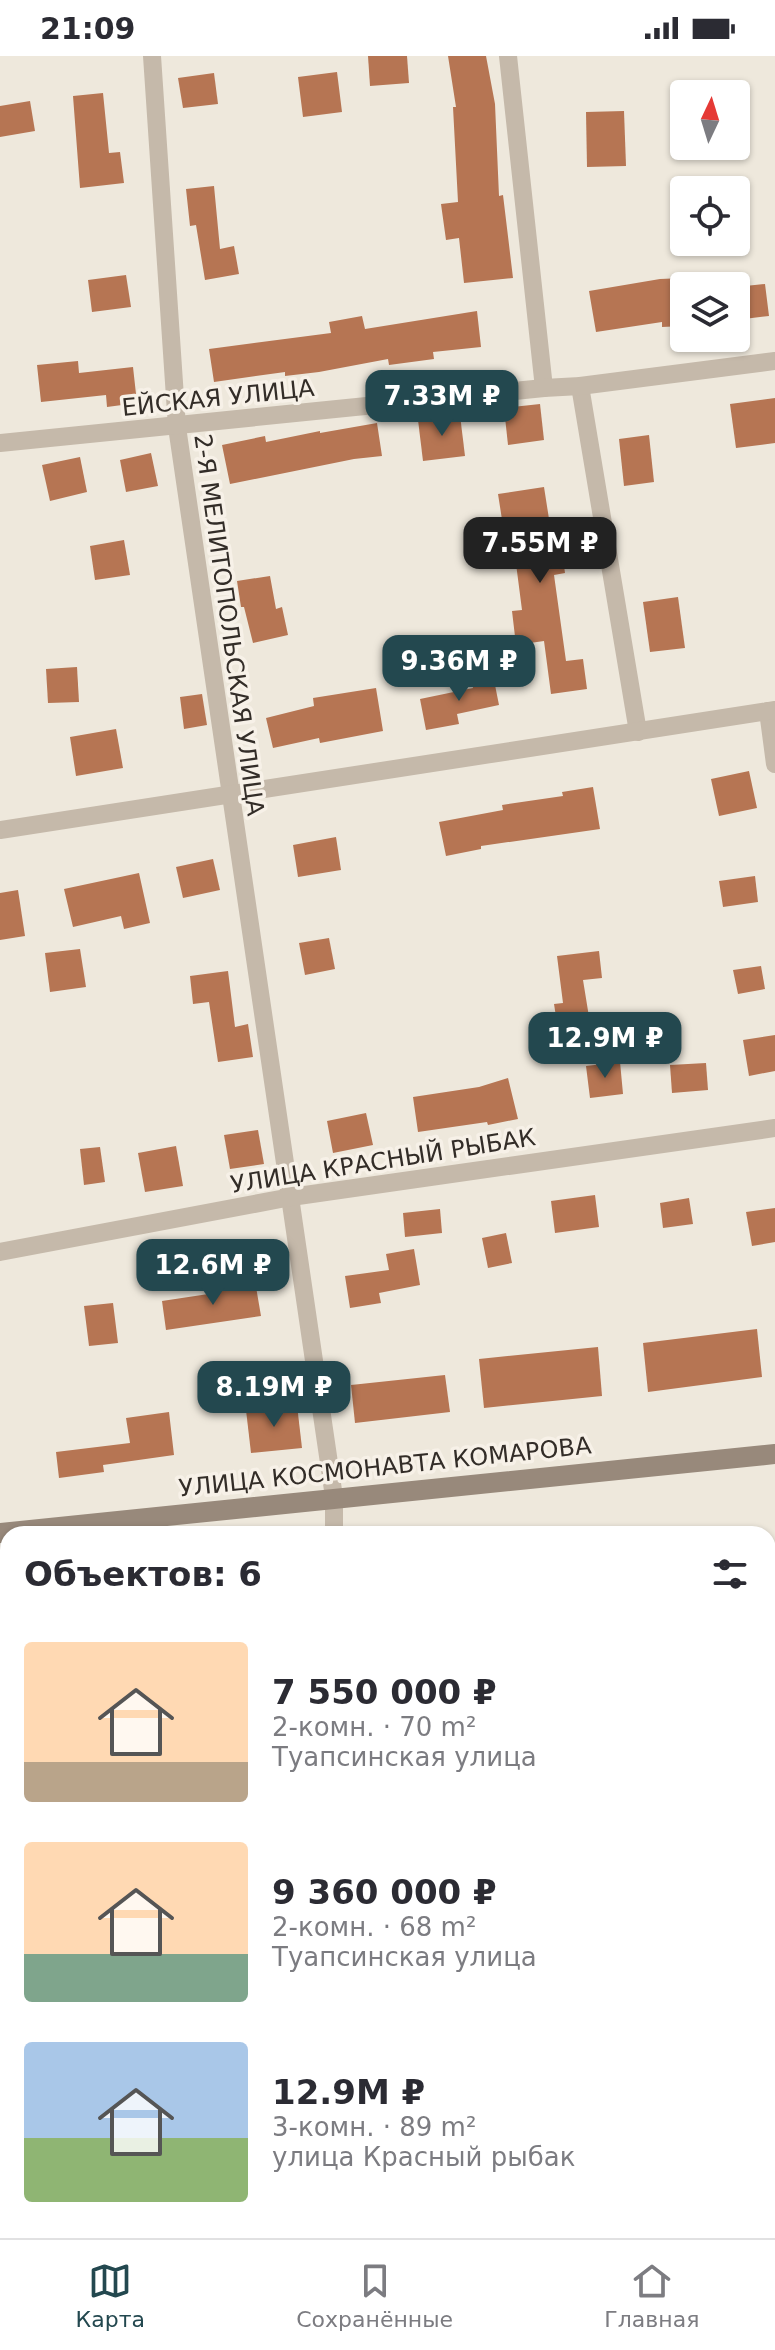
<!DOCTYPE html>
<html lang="ru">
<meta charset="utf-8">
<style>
body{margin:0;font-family:"DejaVu Sans",sans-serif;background:#f7f7f7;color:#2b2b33;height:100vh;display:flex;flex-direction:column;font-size:30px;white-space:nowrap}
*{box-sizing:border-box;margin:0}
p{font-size:26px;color:#7c7c81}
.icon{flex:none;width:44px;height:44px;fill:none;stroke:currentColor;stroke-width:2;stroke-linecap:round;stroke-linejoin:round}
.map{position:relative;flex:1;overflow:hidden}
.sheet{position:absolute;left:0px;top:1470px;width:776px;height:712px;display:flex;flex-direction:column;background:#fff;border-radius:24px 24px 0 0;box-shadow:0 2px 6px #0004}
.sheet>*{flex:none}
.needle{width:52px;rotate:4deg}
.tools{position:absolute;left:670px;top:24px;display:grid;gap:16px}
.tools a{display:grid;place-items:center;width:80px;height:80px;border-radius:8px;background:#fff;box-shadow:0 2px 6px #0004;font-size:40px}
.price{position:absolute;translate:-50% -68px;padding:0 18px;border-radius:16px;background:#23484f;color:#fff;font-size:26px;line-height:52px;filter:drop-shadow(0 2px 4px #0008)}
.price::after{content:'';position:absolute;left:50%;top:48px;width:24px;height:18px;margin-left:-12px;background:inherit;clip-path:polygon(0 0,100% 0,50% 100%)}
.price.on{background:#222;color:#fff}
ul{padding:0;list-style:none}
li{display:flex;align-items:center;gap:24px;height:200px;padding:0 24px}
li span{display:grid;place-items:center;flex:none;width:224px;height:160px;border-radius:8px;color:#555}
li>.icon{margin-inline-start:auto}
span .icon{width:96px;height:96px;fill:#fffc;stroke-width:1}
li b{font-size:34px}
h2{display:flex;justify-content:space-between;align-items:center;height:96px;padding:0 24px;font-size:34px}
.status{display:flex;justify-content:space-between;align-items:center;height:56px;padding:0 40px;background:#fff;direction:ltr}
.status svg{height:22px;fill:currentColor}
.dock{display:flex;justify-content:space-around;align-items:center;height:112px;border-top:2px solid #e1e1e2;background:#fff;font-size:22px;color:#7c7c81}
.dock a{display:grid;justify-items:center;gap:4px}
.dock .on{color:#23484f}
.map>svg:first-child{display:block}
</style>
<div class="status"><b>21:09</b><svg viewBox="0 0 49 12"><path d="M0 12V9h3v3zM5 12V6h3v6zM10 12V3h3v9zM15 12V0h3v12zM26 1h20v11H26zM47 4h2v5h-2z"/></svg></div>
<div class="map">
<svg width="775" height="2182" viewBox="0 0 775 2182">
<rect width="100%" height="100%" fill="#eee8dc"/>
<path fill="#aebb9e" d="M 768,2139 L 775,2143 L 775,2182 L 448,2182 L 518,2174 L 768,2174 Z"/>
<g fill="#b67553">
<path d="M 368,0 L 407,0 L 409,27 L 370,30 Z"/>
<path d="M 448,0 L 486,0 L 495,48 L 499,140 L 503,139 L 513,222 L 464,227 L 459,182 L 446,184 L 441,148 L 458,146 L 453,51 L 456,51 Z"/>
<path d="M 337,16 L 342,56 L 303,61 L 298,21 Z"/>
<path d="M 214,17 L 218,48 L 183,52 L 178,22 Z"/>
<path d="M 103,37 L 109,97 L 120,96 L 124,127 L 80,132 L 73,40 Z"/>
<path d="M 30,45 L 35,75 L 0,81 L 0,50 Z"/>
<path d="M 624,55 L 626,110 L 587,111 L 586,56 Z"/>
<path d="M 214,130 L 220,193 L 234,190 L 239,218 L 205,224 L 196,169 L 190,170 L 186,133 Z"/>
<path d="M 126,219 L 131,251 L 92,256 L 88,224 Z"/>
<path d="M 684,222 L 684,270 L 662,271 L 662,266 L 596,276 L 589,235 L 660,223 Z"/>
<path d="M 765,228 L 769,260 L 736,264 L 736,231 Z"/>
<path d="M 477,255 L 481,291 L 433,296 L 434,303 L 389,309 L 388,303 L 319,316 L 285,320 L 285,316 L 214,326 L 209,293 L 331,277 L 329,266 L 362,260 L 365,273 Z"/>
<path d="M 78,305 L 79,317 L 133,311 L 137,347 L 107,351 L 106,339 L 41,346 L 37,309 Z"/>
<path d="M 775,342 L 775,387 L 736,392 L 730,348 Z"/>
<path d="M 540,348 L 544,384 L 508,389 L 504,352 Z"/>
<path d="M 460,359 L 465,400 L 423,405 L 418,364 Z"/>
<path d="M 377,367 L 382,400 L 354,403 L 230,428 L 222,389 L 265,380 L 266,386 L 320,375 L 320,377 Z"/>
<path d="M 649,379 L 654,426 L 624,430 L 619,383 Z"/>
<path d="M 151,397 L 158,430 L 126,436 L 120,404 Z"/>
<path d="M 80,401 L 87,436 L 50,445 L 42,409 Z"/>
<path d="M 544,431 L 552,482 L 560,481 L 565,517 L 554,519 L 566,605 L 583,603 L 587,633 L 551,638 L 544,585 L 516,589 L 512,555 L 522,554 L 511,469 L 503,470 L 498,438 Z"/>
<path d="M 124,484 L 130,519 L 95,524 L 90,490 Z"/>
<path d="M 270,520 L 276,553 L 282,551 L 288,579 L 253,587 L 244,551 L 241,551 L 237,525 Z"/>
<path d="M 678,541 L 685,592 L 650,596 L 643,546 Z"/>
<path d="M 77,611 L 79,646 L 48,647 L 46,613 Z"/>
<path d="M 493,619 L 499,649 L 457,658 L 459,668 L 426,674 L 420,643 L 473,632 L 471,623 Z"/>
<path d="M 376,632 L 383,675 L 320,687 L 319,682 L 273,692 L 266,662 L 314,650 L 313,642 Z"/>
<path d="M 202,638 L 207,669 L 184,673 L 180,641 Z"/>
<path d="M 116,673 L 123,712 L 76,720 L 70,681 Z"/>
<path d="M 749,715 L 757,752 L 719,760 L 711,723 Z"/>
<path d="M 593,731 L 600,773 L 481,790 L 481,793 L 446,800 L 439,766 L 503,754 L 502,749 L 563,740 L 562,736 Z"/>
<path d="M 336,781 L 341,814 L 298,821 L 293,789 Z"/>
<path d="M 213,803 L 220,834 L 183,842 L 176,811 Z"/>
<path d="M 139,817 L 150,867 L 124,873 L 121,860 L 73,871 L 64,833 Z"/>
<path d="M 755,820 L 758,846 L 723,851 L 719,825 Z"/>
<path d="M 18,834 L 25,880 L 0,884 L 0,837 Z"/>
<path d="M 329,882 L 335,913 L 305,919 L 299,887 Z"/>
<path d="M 80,893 L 86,931 L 50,936 L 45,897 Z"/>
<path d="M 599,895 L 602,922 L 583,924 L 590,967 L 558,973 L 554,948 L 563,947 L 557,900 Z"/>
<path d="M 761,910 L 765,933 L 738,938 L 733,914 Z"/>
<path d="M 228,915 L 235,971 L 248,968 L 253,1001 L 218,1006 L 209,946 L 193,948 L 190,920 Z"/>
<path d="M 775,979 L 775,1015 L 749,1020 L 743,984 Z"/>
<path d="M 620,1006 L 623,1038 L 590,1042 L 586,1010 Z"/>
<path d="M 706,1007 L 708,1034 L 672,1037 L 670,1009 Z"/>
<path d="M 508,1022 L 518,1063 L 488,1069 L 487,1066 L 418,1076 L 413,1041 L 479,1031 Z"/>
<path d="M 366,1057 L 373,1089 L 333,1097 L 327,1065 Z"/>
<path d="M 258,1074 L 264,1108 L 230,1113 L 224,1079 Z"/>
<path d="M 176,1090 L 183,1130 L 145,1136 L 138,1097 Z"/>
<path d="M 100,1091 L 105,1126 L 84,1129 L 80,1093 Z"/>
<path d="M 595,1139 L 599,1171 L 555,1177 L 551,1145 Z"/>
<path d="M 689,1142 L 693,1168 L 663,1172 L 660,1147 Z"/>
<path d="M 775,1152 L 775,1186 L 752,1190 L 746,1156 Z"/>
<path d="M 440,1153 L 442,1177 L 405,1181 L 403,1157 Z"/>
<path d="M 506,1177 L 512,1207 L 488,1212 L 482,1182 Z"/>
<path d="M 414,1193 L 420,1229 L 379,1237 L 381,1247 L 350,1252 L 345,1220 L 389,1214 L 386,1198 Z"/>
<path d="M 255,1225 L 261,1260 L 166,1274 L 162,1245 L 215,1237 L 214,1231 Z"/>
<path d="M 113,1247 L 118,1287 L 89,1290 L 84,1250 Z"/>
<path d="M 757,1273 L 762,1321 L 648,1336 L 643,1287 Z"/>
<path d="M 598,1291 L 602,1340 L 484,1352 L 479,1303 Z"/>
<path d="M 445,1319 L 450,1356 L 355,1367 L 351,1329 Z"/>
<path d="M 297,1349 L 302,1392 L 251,1397 L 246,1354 Z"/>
<path d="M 169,1356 L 174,1399 L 103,1409 L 104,1416 L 59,1422 L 56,1396 L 130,1387 L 126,1362 Z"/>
</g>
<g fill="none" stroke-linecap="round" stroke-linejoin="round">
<g stroke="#c5b9aa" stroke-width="18">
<path d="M 152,0 L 177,371 L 334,1441 L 334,1478"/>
<path d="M 508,0 L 544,332"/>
<path d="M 580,330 L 638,676"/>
<path d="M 0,387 L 544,332 L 580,330 L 775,305"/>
<path d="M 768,655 L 775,708"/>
<path d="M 0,774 L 775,654"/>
<path d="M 0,1196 L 291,1141 L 775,1072"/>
<path d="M 0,1673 L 8,1672"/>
<path d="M 768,1968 L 775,1968"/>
</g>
<g stroke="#98897b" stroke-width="20">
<path d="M 0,1477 L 775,1398"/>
<path d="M 768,1714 L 775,1713"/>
<path d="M 0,2052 L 8,2050"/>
</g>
</g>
<g text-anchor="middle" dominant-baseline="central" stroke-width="7" stroke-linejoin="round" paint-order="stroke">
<g font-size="24" fill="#332d28" stroke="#f7f1e8">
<text transform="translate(218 342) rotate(-6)">ЕЙСКАЯ УЛИЦА</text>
<text transform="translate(229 569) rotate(82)">2-Я МЕЛИТОПОЛЬСКАЯ УЛИЦА</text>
<text transform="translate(383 1105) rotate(-9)">УЛИЦА КРАСНЫЙ РЫБАК</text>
<text transform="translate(385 1411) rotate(-6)">УЛИЦА КОСМОНАВТА КОМАРОВА</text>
</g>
</g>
</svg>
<div class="tools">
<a><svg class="needle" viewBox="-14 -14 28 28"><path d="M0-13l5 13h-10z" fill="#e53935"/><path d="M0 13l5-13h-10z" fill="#7c7c81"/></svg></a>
<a><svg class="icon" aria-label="locate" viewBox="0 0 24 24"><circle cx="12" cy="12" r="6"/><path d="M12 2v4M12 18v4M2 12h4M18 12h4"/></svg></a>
<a><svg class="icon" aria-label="layers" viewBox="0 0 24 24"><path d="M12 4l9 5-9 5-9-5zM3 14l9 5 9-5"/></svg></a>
</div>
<b class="price" style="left:442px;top:382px">7.33M ₽</b>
<b class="price on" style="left:540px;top:529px">7.55M ₽</b>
<b class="price" style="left:459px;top:647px">9.36M ₽</b>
<b class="price" style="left:605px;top:1024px">12.9M ₽</b>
<b class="price" style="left:213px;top:1251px">12.6M ₽</b>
<b class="price" style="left:274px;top:1373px">8.19M ₽</b>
<section class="sheet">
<h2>Объектов: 6<svg class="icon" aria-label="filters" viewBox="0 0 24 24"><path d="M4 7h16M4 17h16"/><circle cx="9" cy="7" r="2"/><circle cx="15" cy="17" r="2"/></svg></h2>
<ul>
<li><span style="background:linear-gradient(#ffd9b3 75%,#b9a48a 0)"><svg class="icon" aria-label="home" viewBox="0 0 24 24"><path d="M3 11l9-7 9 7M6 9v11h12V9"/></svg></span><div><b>7 550 000 ₽</b><p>2-комн. · 70 m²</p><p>Туапсинская улица</p></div></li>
<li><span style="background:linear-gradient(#ffd9b3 70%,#7fa58c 0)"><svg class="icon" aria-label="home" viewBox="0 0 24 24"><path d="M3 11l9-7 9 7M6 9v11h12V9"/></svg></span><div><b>9 360 000 ₽</b><p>2-комн. · 68 m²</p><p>Туапсинская улица</p></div></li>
<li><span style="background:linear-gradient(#a9c7e8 60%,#8fb573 0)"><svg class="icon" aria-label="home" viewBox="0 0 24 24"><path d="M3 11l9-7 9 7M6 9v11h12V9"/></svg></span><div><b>12.9M ₽</b><p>3-комн. · 89 m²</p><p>улица Красный рыбак</p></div></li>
</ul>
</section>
</div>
<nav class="dock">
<a class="on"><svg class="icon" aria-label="map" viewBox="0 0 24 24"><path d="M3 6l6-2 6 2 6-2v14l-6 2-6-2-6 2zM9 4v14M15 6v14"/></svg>Карта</a>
<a><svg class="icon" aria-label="saved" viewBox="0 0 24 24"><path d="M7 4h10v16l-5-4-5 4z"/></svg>Сохранённые</a>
<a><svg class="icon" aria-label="home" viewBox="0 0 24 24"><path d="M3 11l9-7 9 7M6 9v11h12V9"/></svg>Главная</a>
</nav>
